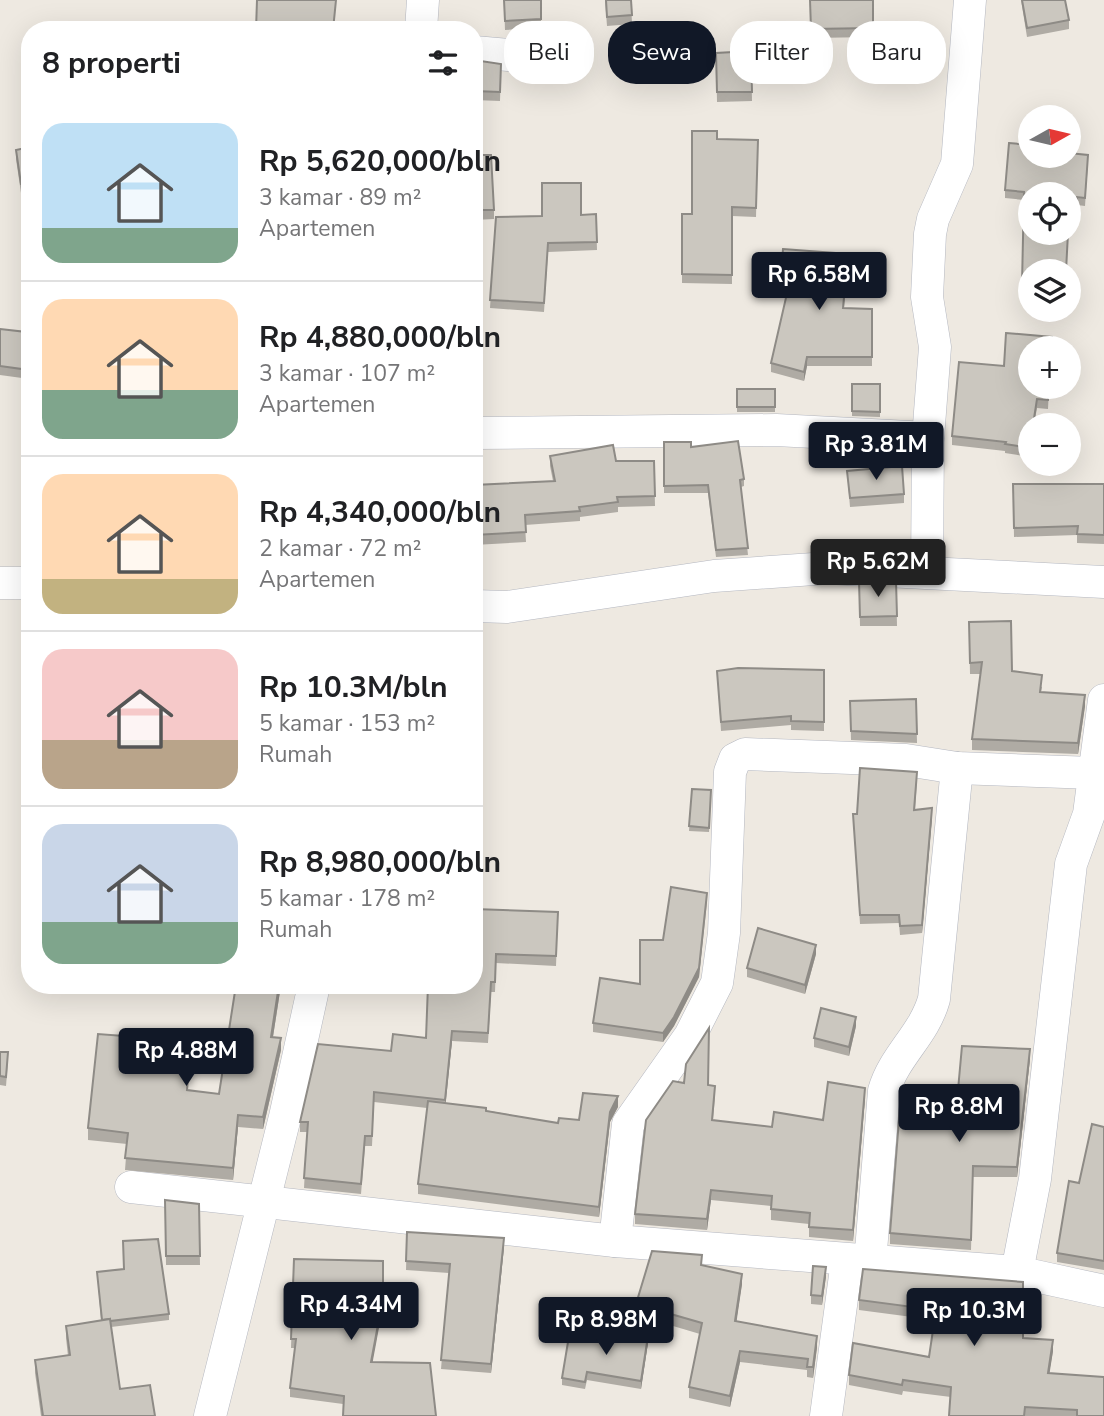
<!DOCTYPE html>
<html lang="id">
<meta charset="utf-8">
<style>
body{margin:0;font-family:"Nunito Sans",sans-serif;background:#f6f6f6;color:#202124;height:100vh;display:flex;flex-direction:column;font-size:26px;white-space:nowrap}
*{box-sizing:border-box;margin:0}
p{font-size:23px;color:#757577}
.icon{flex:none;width:38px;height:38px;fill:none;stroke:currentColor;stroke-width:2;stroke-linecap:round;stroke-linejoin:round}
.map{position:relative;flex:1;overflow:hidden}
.sheet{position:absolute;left:21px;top:21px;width:462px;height:973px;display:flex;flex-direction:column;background:#fff;border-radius:28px;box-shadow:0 7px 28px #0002}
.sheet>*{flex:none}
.top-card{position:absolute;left:504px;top:21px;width:494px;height:63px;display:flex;gap:14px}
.needle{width:46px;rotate:82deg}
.fabs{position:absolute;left:1018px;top:105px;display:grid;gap:14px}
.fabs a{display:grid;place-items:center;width:63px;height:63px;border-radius:50%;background:#fff;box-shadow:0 7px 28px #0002;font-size:35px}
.price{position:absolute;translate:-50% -60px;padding:0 16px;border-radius:7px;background:#111827;color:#fff;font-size:23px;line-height:46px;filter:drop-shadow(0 2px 4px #0008)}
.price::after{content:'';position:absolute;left:50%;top:42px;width:21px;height:16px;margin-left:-10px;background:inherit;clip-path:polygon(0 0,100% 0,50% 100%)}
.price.selected{background:#222;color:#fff}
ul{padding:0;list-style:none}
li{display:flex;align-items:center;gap:21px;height:175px;padding:0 21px}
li+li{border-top:2px solid #e0e0e0}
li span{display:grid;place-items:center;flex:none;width:196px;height:140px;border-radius:21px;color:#555}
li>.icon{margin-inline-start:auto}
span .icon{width:84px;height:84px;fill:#fffc;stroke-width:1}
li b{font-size:30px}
h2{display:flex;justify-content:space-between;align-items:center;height:84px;padding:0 21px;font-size:30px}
.tag{padding:0 24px;border-radius:28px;background:#fff;box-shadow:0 7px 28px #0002;font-size:24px;line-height:63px}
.tag.selected{background:#111827;color:#fff}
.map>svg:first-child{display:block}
</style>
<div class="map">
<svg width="1104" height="1416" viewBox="0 0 1104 1416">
<rect width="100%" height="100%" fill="#eee9e1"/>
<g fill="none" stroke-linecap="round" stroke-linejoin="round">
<g stroke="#b4b7c0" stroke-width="33">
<g id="minor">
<path d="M 421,30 L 423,0"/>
<path d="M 474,52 L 531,57"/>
<path d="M 474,433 L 776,430 L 928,438"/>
<path d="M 927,572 L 928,438 L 935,347 L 927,297 L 930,234 L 933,219 L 957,164 L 970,0"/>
<path d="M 0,583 L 30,583"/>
<path d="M 474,606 L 507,607 L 714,576 L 828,568 L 1104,582"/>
<path d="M 131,1187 L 615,1241 L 1017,1272 L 1104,1291"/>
<path d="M 615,1241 L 628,1124 L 690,1036 L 717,983 L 724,933 L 730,772 L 735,759 L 745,754 L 906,760 L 957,768 L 1093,773"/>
<path d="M 870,1263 L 884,1091 C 894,1056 924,1035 934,999 L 957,768"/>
<path d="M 1017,1272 L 1035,1179 L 1071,864 L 1089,814 L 1104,700"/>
<path d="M 210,1416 L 285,1117 L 314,985"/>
<path d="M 826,1416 L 847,1261"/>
</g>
</g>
<use href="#minor" stroke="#fff" stroke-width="32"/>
</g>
<g fill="#afaba4">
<path d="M 504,0 L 541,0 L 541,28 L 505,30 Z"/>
<path d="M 605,0 L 631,0 L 632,24 L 607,26 Z"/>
<path d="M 810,0 L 873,0 L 873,37 L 811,38 Z"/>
<path d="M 1021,0 L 1065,0 L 1069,20 L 1069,29 L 1027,37 Z"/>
<path d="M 751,51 L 752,101 L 717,102 L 716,53 Z"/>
<path d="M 474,60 L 501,64 L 500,101 L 474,100 Z"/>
<path d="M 717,139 L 758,140 L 756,217 L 732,216 L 732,284 L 682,283 L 682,214 L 692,214 Z"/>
<path d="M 30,147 L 30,192 L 21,193 L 16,159 L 16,150 Z"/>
<path d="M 474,155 L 494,210 L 494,219 L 474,220 Z"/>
<path d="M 1031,156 L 1088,162 L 1085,206 L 1077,205 L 1075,232 L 1069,232 L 1069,194 L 1031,271 L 1031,292 L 1022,292 L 1024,200 L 1005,198 L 1005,190 Z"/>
<path d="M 596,214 L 597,250 L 548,252 L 544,312 L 490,308 L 496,217 Z"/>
<path d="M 848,263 L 844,308 L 872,309 L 872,366 L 807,366 L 804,381 L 771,372 L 771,363 L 789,285 L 781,284 L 781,275 Z"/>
<path d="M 0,329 L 26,341 L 22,378 L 0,375 Z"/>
<path d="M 1004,366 L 1049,387 L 1048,409 L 1037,408 L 1034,425 L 1031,425 L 1030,457 L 1005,453 L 1005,451 L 952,445 L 952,436 Z"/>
<path d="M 852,384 L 880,384 L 880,417 L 852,416 Z"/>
<rect x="737" y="389" width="38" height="23"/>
<path d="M 664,442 L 691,447 L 744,479 L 744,486 L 741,487 L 748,555 L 716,557 L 708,493 L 664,493 Z"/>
<path d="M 550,456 L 616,461 L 654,461 L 655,506 L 618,507 L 618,512 L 580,517 L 580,521 L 525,525 L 526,542 L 474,545 L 474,485 L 553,481 L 550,466 Z"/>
<path d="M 847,471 L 904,494 L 904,503 L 850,507 Z"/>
<path d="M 1013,484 L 1104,484 L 1104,544 L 1077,543 L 1077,535 L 1014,537 Z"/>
<path d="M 859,581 L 896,581 L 897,626 L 860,626 Z"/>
<path d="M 969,622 L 1012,671 L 1042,687 L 1041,692 L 1085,706 L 1078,754 L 972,750 L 972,739 L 981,674 L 970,674 Z"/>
<path d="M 824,670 L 824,731 L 791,730 L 791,725 L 721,731 L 717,671 Z"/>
<path d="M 916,699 L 917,743 L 851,740 L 850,701 Z"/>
<path d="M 917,780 L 915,810 L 932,817 L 922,933 L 900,935 L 899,923 L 860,924 L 853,814 L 857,814 Z"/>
<path d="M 692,789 L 711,790 L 709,832 L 689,831 Z"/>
<path d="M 707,902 L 699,977 L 674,1026 L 663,1042 L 593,1032 L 593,1023 L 640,984 L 663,940 Z"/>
<path d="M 474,909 L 558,912 L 556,966 L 496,963 L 495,992 L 491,992 L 488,1043 L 452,1041 L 445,1103 L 558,1123 L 579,1120 L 618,1107 L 610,1122 L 599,1217 L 418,1194 L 418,1184 L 427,1108 L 374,1102 L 372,1146 L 365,1146 L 361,1194 L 304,1188 L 307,1132 L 300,1132 L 300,1122 L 391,1051 L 426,1038 Z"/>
<path d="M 816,954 L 805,994 L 747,977 L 747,968 Z"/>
<path d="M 236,985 L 281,985 L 273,1037 L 281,1050 L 263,1129 L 238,1127 L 233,1180 L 125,1170 L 127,1144 L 88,1140 L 88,1128 L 190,1053 L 188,1090 L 219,1094 Z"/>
<path d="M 856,1026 L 849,1056 L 814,1047 L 814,1038 Z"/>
<path d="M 0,1052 L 8,1061 L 6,1086 L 0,1085 Z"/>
<path d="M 1030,1059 L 1017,1177 L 973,1177 L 971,1250 L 890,1244 L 890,1233 L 956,1112 Z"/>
<path d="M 684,1083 L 708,1085 L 715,1096 L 713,1120 L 772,1127 L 823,1120 L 865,1098 L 853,1241 L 809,1237 L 809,1224 L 771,1220 L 771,1206 L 711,1200 L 707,1230 L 635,1224 L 635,1214 Z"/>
<path d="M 1104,1127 L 1104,1270 L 1057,1262 L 1057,1253 L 1079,1183 Z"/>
<path d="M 165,1200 L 199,1204 L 200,1265 L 166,1265 Z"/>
<path d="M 407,1232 L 504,1247 L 491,1373 L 441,1369 L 449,1273 L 406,1270 Z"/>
<path d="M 294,1259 L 383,1306 L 343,1404 L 290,1397 L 290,1388 L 295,1348 L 291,1348 Z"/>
<path d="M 702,1265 L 742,1284 L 736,1322 L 817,1347 L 813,1378 L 807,1377 L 807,1370 L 740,1362 L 730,1407 L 689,1398 L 689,1387 L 700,1334 L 636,1315 L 636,1304 Z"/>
<path d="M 863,1269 L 1053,1351 L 1049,1373 L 1104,1416 L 949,1416 L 951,1397 L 903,1391 L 902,1395 L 849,1385 L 849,1375 L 929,1357 L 935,1320 L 859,1310 L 859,1300 Z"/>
<path d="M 97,1272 L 169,1314 L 169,1320 L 111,1327 L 120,1389 L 155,1416 L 41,1416 L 35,1373 L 35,1360 L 68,1356 L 66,1338 L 66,1326 L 101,1320 Z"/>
<path d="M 826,1276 L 822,1305 L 811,1304 L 811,1295 Z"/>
<path d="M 610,1343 L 648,1343 L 641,1389 L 587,1380 L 585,1389 L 562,1385 L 562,1378 Z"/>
</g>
<g fill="#8e8b86">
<path d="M 26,332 L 26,341 L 22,378 L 22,369 Z"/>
<path d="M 807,357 L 807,366 L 804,381 L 804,372 Z"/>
<path d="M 1085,695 L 1085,706 L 1078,754 L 1078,743 Z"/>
<path d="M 480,789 L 480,799 L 475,842 L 475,832 Z"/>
<path d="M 932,808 L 932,817 L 922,933 L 922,925 Z"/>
<path d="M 707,893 L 699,977 L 674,1026 L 663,1042 L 663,1033 Z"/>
<path d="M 816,945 L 816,954 L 805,994 L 805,985 Z"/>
<path d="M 279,985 L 281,985 L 271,1049 L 271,1037 Z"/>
<path d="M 856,1017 L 856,1026 L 849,1056 L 849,1047 Z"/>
<path d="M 452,1031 L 452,1041 L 445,1110 L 445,1100 Z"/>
<path d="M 281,1038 L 281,1050 L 263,1129 L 263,1117 Z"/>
<path d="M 1030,1049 L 1030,1059 L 1017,1177 L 1017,1167 Z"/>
<path d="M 865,1088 L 865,1098 L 853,1241 L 853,1230 Z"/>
<path d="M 618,1096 L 618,1107 L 610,1122 L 599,1217 L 599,1207 L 610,1112 Z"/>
<path d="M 238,1115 L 238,1127 L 233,1180 L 233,1168 Z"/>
<path d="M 711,1190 L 711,1200 L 707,1230 L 707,1219 Z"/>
<path d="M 504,1238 L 504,1247 L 491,1373 L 491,1364 Z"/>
<path d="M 383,1261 L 383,1306 L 371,1371 L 371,1362 Z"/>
<path d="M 826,1267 L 826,1276 L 822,1305 L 822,1296 Z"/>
<path d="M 742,1274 L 742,1284 L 735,1332 L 735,1321 Z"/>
<path d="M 648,1336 L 648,1343 L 641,1389 L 641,1381 Z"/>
<path d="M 817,1336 L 817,1347 L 813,1378 L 813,1367 Z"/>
<path d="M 1053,1340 L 1053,1351 L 1048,1383 L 1048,1373 Z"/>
<path d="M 740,1351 L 740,1362 L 730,1407 L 730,1396 Z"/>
</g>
<g fill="#cbc7bf" stroke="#8e8b86" stroke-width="2">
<path d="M 257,0 L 336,0 L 333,30 L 256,30 Z"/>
<path d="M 504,0 L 541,0 L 541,19 L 505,21 Z"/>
<path d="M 606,0 L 631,0 L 632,15 L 607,17 Z"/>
<path d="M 810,0 L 873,0 L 873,28 L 811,29 Z"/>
<path d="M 1022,0 L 1065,0 L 1069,20 L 1027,28 Z"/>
<path d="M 751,51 L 752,92 L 717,92 L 716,53 Z"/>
<path d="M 474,60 L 501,64 L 500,92 L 474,91 Z"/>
<path d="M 692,131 L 717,131 L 717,139 L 758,140 L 756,208 L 732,207 L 732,275 L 682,274 L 682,214 L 692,214 Z"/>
<path d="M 1009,143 L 1031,145 L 1031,156 L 1069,156 L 1069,153 L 1088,155 L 1085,198 L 1077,197 L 1075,224 L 1069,224 L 1069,194 L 1031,194 L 1031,233 L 1068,233 L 1066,271 L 1031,271 L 1031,285 L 1022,284 L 1024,192 L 1005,190 Z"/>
<path d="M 30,147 L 30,183 L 21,184 L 16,150 Z"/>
<path d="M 474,155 L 491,155 L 494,210 L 474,210 Z"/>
<path d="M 542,183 L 581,183 L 581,215 L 596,214 L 597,242 L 548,243 L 544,303 L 490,300 L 496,217 L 542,216 Z"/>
<path d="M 783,249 L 848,254 L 843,308 L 872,309 L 872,357 L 807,357 L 804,372 L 771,363 L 791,276 L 781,275 Z"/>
<path d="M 0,329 L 26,332 L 22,369 L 0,366 Z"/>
<path d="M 1006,333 L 1052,337 L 1051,348 L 1031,348 L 1031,387 L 1049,387 L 1048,400 L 1037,399 L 1033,425 L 1031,425 L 1030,448 L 1005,444 L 1006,442 L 952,436 L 959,362 L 1004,366 Z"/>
<path d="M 852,384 L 880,384 L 880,412 L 852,411 Z"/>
<rect x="737" y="389" width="38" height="18"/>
<path d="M 738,441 L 744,479 L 740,480 L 748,548 L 716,550 L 708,485 L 664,486 L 664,442 L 691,442 L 691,447 Z"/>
<path d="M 613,445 L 616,461 L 654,461 L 655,496 L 617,497 L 618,502 L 579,507 L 580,511 L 525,515 L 526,532 L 474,535 L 474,485 L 555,481 L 550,456 Z"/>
<path d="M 902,466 L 904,494 L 850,498 L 847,471 Z"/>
<path d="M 1013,484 L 1104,484 L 1104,535 L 1077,534 L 1078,526 L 1014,528 Z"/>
<path d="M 859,581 L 896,581 L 897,616 L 860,617 Z"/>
<path d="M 1011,621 L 1012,671 L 1042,675 L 1040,692 L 1085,695 L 1078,743 L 972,739 L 982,662 L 970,663 L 969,622 Z"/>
<path d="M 738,668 L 824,670 L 824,722 L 791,721 L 791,716 L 721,722 L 717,671 Z"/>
<path d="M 916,699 L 917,734 L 851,731 L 850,701 Z"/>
<path d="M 860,768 L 917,772 L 914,810 L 932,808 L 922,925 L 900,926 L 899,915 L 860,915 L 853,814 L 857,814 Z"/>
<path d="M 474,788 L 480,789 L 475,832 L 474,832 Z"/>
<path d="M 692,789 L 711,790 L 709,828 L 689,826 Z"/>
<path d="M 671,887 L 707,893 L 699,968 L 674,1017 L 663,1033 L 593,1023 L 600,978 L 640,984 L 640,940 L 663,940 Z"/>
<path d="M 474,909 L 558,912 L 556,956 L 496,954 L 495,982 L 491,982 L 488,1033 L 452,1031 L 445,1100 L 374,1092 L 372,1136 L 365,1136 L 361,1184 L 304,1178 L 308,1122 L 300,1122 L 318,1044 L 391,1051 L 393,1034 L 426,1038 L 428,985 L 474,985 Z"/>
<path d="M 758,928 L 816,945 L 805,985 L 747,968 Z"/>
<path d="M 236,985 L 279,985 L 271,1037 L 281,1038 L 263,1117 L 238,1115 L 233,1168 L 125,1158 L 128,1133 L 88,1128 L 98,1034 L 190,1041 L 187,1090 L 219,1094 Z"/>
<path d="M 821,1008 L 856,1017 L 849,1047 L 814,1038 Z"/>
<path d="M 709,1028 L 708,1085 L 715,1086 L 712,1120 L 772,1127 L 774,1112 L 823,1120 L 828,1082 L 865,1088 L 853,1230 L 809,1227 L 810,1213 L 771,1209 L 772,1196 L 711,1190 L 707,1219 L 635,1214 L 646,1120 L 673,1081 L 684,1083 L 686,1064 Z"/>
<path d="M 962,1046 L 1030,1049 L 1017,1167 L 973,1166 L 971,1240 L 890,1233 L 900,1107 L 956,1112 Z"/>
<path d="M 0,1052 L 8,1052 L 6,1077 L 0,1076 Z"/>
<path d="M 583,1093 L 618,1096 L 610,1112 L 599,1207 L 418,1184 L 428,1101 L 486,1108 L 486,1111 L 558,1123 L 559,1118 L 579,1120 Z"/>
<path d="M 1092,1124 L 1104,1127 L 1104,1261 L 1057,1253 L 1069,1181 L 1079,1183 Z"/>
<path d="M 165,1200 L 199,1204 L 200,1256 L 166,1256 Z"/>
<path d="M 407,1232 L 504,1238 L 491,1364 L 441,1360 L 450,1264 L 406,1261 Z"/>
<path d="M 158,1239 L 169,1314 L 110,1321 L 110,1319 L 102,1320 L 97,1272 L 124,1269 L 123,1241 Z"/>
<path d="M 652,1251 L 702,1255 L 701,1265 L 742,1274 L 735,1321 L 817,1336 L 813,1367 L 807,1367 L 808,1359 L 740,1351 L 730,1396 L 689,1387 L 702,1323 L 636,1304 Z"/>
<path d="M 294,1259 L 383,1261 L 383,1298 L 371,1362 L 430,1363 L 436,1416 L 343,1416 L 344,1396 L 290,1388 L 296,1339 L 291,1339 Z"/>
<path d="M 813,1266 L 826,1267 L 822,1296 L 811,1295 Z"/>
<path d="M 863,1269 L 1023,1282 L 1023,1338 L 1053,1340 L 1048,1373 L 1104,1377 L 1104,1416 L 1077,1416 L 1077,1410 L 1025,1407 L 1024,1416 L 949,1416 L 951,1387 L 903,1380 L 902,1385 L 849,1375 L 853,1343 L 929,1357 L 936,1310 L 859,1300 Z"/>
<path d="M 110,1319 L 120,1389 L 150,1385 L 155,1416 L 43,1416 L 35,1360 L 70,1355 L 66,1326 Z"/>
<path d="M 612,1330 L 648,1336 L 641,1381 L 587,1372 L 585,1382 L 562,1378 L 569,1336 L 610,1343 Z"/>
</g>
</svg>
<div class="fabs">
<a><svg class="needle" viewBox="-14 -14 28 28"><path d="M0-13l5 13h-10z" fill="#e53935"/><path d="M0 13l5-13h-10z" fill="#757577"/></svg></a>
<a><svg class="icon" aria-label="locate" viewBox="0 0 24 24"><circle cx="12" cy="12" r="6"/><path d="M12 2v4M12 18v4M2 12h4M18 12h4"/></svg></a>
<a><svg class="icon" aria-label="layers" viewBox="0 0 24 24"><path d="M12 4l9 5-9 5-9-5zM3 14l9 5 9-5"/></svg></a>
<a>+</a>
<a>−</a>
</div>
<b class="price" style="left:819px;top:312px">Rp 6.58M</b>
<b class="price" style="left:876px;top:482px">Rp 3.81M</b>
<b class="price selected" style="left:878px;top:599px">Rp 5.62M</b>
<b class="price" style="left:186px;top:1088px">Rp 4.88M</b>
<b class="price" style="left:959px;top:1144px">Rp 8.8M</b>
<b class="price" style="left:351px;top:1342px">Rp 4.34M</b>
<b class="price" style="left:974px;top:1348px">Rp 10.3M</b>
<b class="price" style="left:606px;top:1357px">Rp 8.98M</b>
<div class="top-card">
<a class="tag">Beli</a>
<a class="tag selected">Sewa</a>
<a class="tag">Filter</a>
<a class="tag">Baru</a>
</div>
<section class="sheet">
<h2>8 properti<svg class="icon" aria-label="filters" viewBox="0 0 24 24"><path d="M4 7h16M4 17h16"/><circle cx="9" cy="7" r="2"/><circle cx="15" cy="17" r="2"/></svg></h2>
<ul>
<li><span style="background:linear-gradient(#bfe0f5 75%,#7fa58c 0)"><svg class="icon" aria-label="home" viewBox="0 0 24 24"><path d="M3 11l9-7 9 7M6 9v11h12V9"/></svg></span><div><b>Rp 5,620,000/bln</b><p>3 kamar · 89 m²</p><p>Apartemen</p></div></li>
<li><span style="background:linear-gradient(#ffd9b3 65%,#7fa58c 0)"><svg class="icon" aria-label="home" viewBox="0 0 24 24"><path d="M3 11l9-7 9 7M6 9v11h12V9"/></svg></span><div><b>Rp 4,880,000/bln</b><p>3 kamar · 107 m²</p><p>Apartemen</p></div></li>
<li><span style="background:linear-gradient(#ffd9b3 75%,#c2b280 0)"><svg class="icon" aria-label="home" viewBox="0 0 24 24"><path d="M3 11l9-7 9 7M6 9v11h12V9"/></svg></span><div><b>Rp 4,340,000/bln</b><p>2 kamar · 72 m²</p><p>Apartemen</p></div></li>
<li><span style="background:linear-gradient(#f6c9c9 65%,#b9a48a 0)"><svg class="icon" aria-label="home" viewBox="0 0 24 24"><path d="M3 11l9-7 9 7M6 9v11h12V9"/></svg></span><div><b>Rp 10.3M/bln</b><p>5 kamar · 153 m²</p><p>Rumah</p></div></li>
<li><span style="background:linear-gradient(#c9d6e8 70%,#7fa58c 0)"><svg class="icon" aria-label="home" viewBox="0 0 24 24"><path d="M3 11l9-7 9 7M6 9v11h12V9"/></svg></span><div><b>Rp 8,980,000/bln</b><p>5 kamar · 178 m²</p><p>Rumah</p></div></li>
</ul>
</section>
</div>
